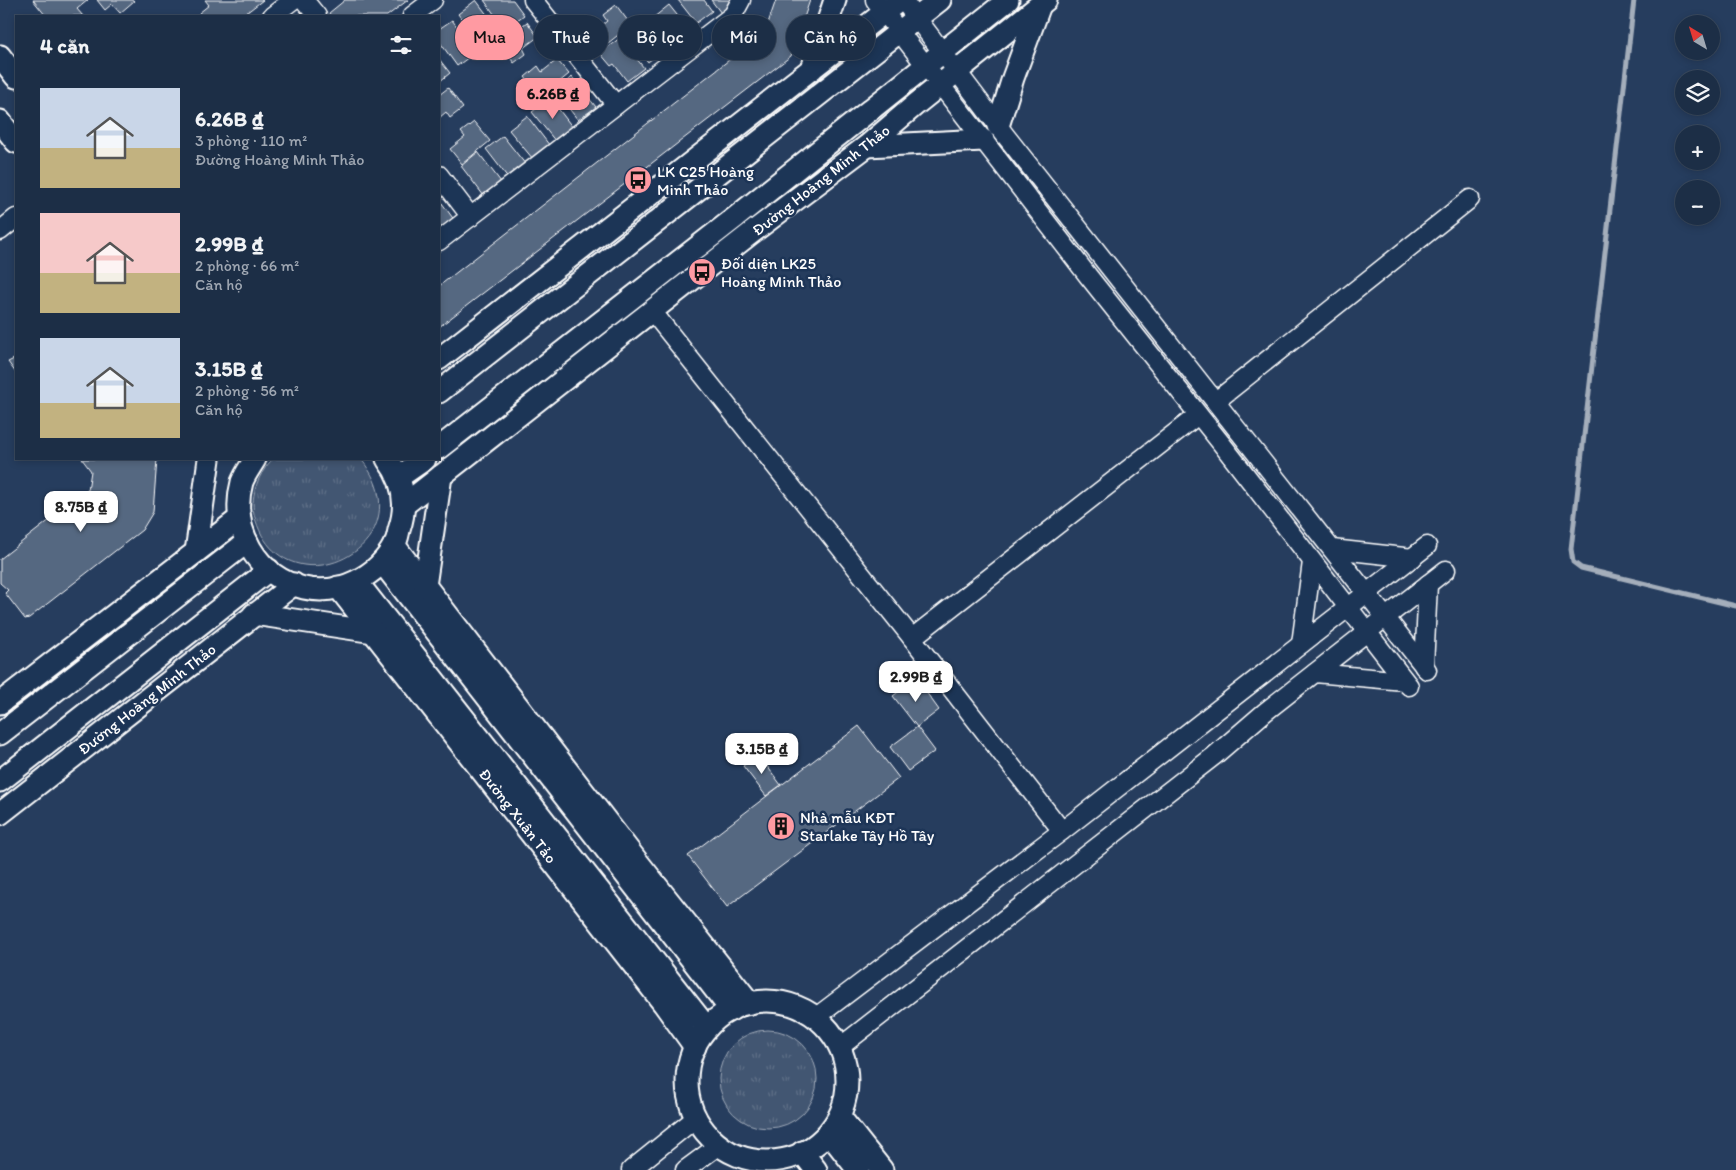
<!DOCTYPE html>
<html lang="vi">
<meta charset="utf-8">
<style>
body{margin:0;font-family:Itim,sans-serif;background:#293a51;color:#f1f3f6;height:100vh;display:flex;flex-direction:column;font-size:19px;white-space:nowrap}
*{box-sizing:border-box;margin:0}
p{font-size:16px;color:#a0a8b3}
.icon{flex:none;width:28px;height:28px;fill:none;stroke:currentColor;stroke-width:2;stroke-linecap:round;stroke-linejoin:round}
.map{position:relative;flex:1;overflow:hidden}
.panel{position:absolute;left:15px;top:15px;width:425px;height:445px;display:flex;flex-direction:column;background:#1c2e46;border-radius:0px;box-shadow:0 2px 8px #0003,0 0 0 1px #3a4a5f}
.panel>*{flex:none}
.guide{position:absolute;left:455px;top:15px;width:475px;height:45px;display:flex;gap:10px}
.needle{width:32px;rotate:322deg}
.tools{position:absolute;left:1675px;top:15px;display:grid;gap:10px}
.tools a{display:grid;place-items:center;width:45px;height:45px;border-radius:50%;background:#1c2e46;box-shadow:0 2px 8px #0003,0 0 0 1px #3a4a5f;font-size:25px}
.price{position:absolute;translate:-50% -42px;padding:0 11px;border-radius:10px;background:#fff;color:#222;font-size:16px;line-height:32px;filter:drop-shadow(0 1px 2px #0008)}
.price::after{content:'';position:absolute;left:50%;top:30px;width:15px;height:11px;margin-left:-8px;background:inherit;clip-path:polygon(0 0,100% 0,50% 100%)}
.price.on{background:#ff9aa2;color:#111}
ul{padding:0;list-style:none}
li{display:flex;align-items:center;gap:15px;height:125px;padding:0 25px}
li span{display:grid;place-items:center;flex:none;width:140px;height:100px;border-radius:0px;color:#555}
li>.icon{margin-inline-start:auto}
span .icon{width:60px;height:60px;fill:#fffc;stroke-width:1}
li b{font-size:21px}
h2{display:flex;justify-content:space-between;align-items:center;height:60px;padding:0 25px;font-size:21px}
.chip{padding:0 18px;border-radius:22px;background:#1c2e46;box-shadow:0 2px 8px #0003,0 0 0 1px #3a4a5f;font-size:18px;line-height:45px}
.chip.on{background:#ff9aa2;color:#111}
.map>svg:first-child{display:block}
</style>
<div class="map">
<svg width="1736" height="1170" viewBox="0 0 1736 1170">
<defs>
<pattern id="grass-tufts" width="24" height="20" patternUnits="userSpaceOnUse" patternTransform="scale(1.25)"><rect width="24" height="20" fill="#425672"/><path d="M3 7l-1-3M5 7V3M7 7l1-3M15 17l-1-3M17 17v-4M19 17l1-3" fill="none" stroke="#5e6f87"/></pattern>
</defs>
<rect width="100%" height="100%" fill="#263d5e"/>
<filter id="ink" filterUnits="userSpaceOnUse"><feTurbulence type="fractalNoise" baseFrequency=".02" numOctaves="2"/><feDisplacementMap in="SourceGraphic" scale="10" xChannelSelector="R" yChannelSelector="G"/><feConvolveMatrix kernelMatrix="1 2 1 2 8 2 1 2 1" color-interpolation-filters="sRGB"/></filter>
<g filter="url(#ink)">
<g fill="url(#grass-tufts)" stroke="#a0aab8">
<path d="M 273,459 L 361,459 C 432,547 279,618 254,514 C 250,495 259,472 273,459 Z"/>
<circle cx="768" cy="1079" r="49"/>
</g>
<g fill="none" stroke-linecap="round" stroke-linejoin="round">
<path stroke="#a4aebb" stroke-width="5" d="M 1634,0 L 1571,549 L 1573,562 L 1581,568 L 1736,606"/>
</g>
<g fill="#556781" stroke="#fff">
<path d="M 33,0 L 88,0 L 77,9 L 83,16 L 46,16 Z"/>
<path d="M 97,0 L 133,0 L 134,1 L 120,13 L 112,4 L 105,10 Z"/>
<path d="M 205,0 L 263,0 L 242,16 L 201,16 L 199,13 L 209,5 Z"/>
<path d="M 345,0 L 408,0 L 387,16 L 331,16 L 329,13 Z"/>
<path d="M 476,0 L 500,32 L 482,47 L 458,14 Z"/>
<path d="M 484,0 L 513,0 L 524,15 L 505,29 Z"/>
<path d="M 678,0 L 704,0 L 712,11 L 696,23 Z"/>
<path d="M 711,0 L 729,0 L 732,4 L 721,13 Z"/>
<path d="M 776,0 L 810,0 L 791,56 L 439,327 L 439,286 L 765,32 Z"/>
<path d="M 616,5 L 631,25 L 603,47 L 592,33 L 607,21 L 603,15 Z"/>
<path d="M 669,5 L 689,30 L 673,43 L 653,18 Z"/>
<path d="M 452,20 L 476,52 L 457,66 L 439,41 L 439,29 Z"/>
<path d="M 527,22 L 538,37 L 523,48 L 526,54 L 514,63 L 499,43 Z"/>
<path d="M 645,24 L 664,49 L 648,62 L 628,37 Z"/>
<path d="M 620,38 L 644,68 L 627,81 L 614,64 L 611,66 L 600,53 Z"/>
<path d="M 439,59 L 450,73 L 439,82 Z"/>
<path d="M 557,60 L 569,74 L 541,97 L 525,77 L 538,66 L 542,72 Z"/>
<path d="M 572,77 L 596,107 L 578,120 L 555,91 Z"/>
<path d="M 448,88 L 463,108 L 450,118 L 446,112 L 439,118 L 439,95 Z"/>
<path d="M 550,98 L 573,128 L 556,142 L 532,112 Z"/>
<path d="M 527,116 L 550,146 L 533,159 L 509,130 Z"/>
<path d="M 474,122 L 490,141 L 462,164 L 450,149 L 465,137 L 461,132 Z"/>
<path d="M 503,136 L 526,165 L 509,179 L 486,149 Z"/>
<path d="M 478,152 L 501,182 L 484,196 L 461,166 Z"/>
<path d="M 439,199 L 455,221 L 439,233 Z"/>
<path d="M 16,358 L 16,373 L 8,362 Z"/>
<path d="M 82,459 L 157,459 L 153,512 L 142,530 L 29,618 L 25,619 L 5,593 L 8,590 L 0,583 L 0,559 L 88,490 L 91,471 Z"/>
<path d="M 916,678 L 939,710 L 917,727 L 893,696 Z"/>
<path d="M 859,726 L 899,778 L 727,907 L 688,856 Z"/>
<path d="M 917,727 L 935,751 L 908,771 L 890,747 Z"/>
<path d="M 758,754 L 781,785 L 766,796 L 743,766 Z"/>
</g>
<g fill="none" stroke-linecap="round" stroke-linejoin="round">
<g stroke="#fff" stroke-width="21">
<g id="minor">
<path d="M 304,0 L 317,16"/>
<path d="M 533,0 L 616,105"/>
<path d="M 875,0 L 1089,277 L 1221,443 L 1409,686"/>
<path d="M 903,0 L 1005,135 L 1427,670"/>
<path d="M 272,16 L 293,0"/>
<path d="M 412,16 L 433,0"/>
<path d="M 439,175 L 471,217"/>
<path d="M 0,231 L 16,218"/>
<path d="M 439,241 L 733,15 L 741,0"/>
<path d="M 652,311 L 912,638 L 1062,831"/>
<path d="M 1216,401 L 1470,199"/>
<path d="M 1332,549 L 1413,558"/>
<path d="M 912,638 L 1198,415"/>
<path d="M 1301,644 L 1312,562"/>
<path d="M 1424,667 L 1428,584"/>
<path d="M 1315,673 L 1404,681"/>
<path d="M 815,1018 L 1062,831 L 1427,546"/>
<path d="M 840,1047 L 1214,756 L 1265,712 L 1446,570"/>
<path d="M 631,1170 L 697,1117"/>
<path d="M 685,1170 L 719,1145"/>
</g>
</g>
<g stroke="#fff" stroke-width="25">
<g id="major">
<path d="M 0,56 L 16,77"/>
<path d="M 812,69 L 835,0"/>
<path d="M 0,121 L 16,142"/>
<path d="M 998,126 L 1013,78 L 1040,5"/>
<path d="M 867,146 L 983,140"/>
<path d="M 439,359 L 900,0"/>
<path d="M 439,392 L 940,0"/>
<path d="M 439,448 L 736,217 L 1008,0"/>
<path d="M 255,459 C 251,466 245,474 242,482 C 229,529 257,577 304,588 C 339,596 378,576 394,545 C 397,541 398,535 399,530 C 408,504 404,481 387,459"/>
<path d="M 399,477 L 425,459"/>
<path d="M 404,505 L 750,234 L 867,146 L 915,105 L 1046,0"/>
<path d="M 394,545 L 637,861 L 750,1003"/>
<path d="M 196,552 L 209,459"/>
<path d="M 382,562 L 731,1010"/>
<path d="M 357,582 L 707,1028"/>
<path d="M 425,586 L 441,476"/>
<path d="M 338,587 L 664,1004 L 695,1047"/>
<path d="M 254,614 L 374,632"/>
<path d="M 0,703 L 240,518"/>
<path d="M 0,734 L 247,542"/>
<path d="M 0,781 L 269,570"/>
<path d="M 0,814 L 294,584"/>
<circle cx="767" cy="1081" r="80"/>
<path d="M 840,1117 L 882,1170"/>
<path d="M 829,1133 L 858,1170"/>
<path d="M 802,1152 L 816,1170"/>
</g>
</g>
<use href="#minor" stroke="#1d3557" stroke-width="18"/>
<use href="#major" stroke="#1d3557" stroke-width="21"/>
</g>
</g>
<defs>
<g id="bus-disc" transform="scale(1.4375)"><circle r="9.5" fill="#ff9aa2" stroke="#1d3557"/><path d="M-5-6H5V4H4V6H2V4H-2V6H-4V4H-5ZM-3.5-4V0h7V-4ZM-3.5 1.2v1.5H-2V1.2ZM2 1.2v1.5H3.5V1.2Z" fill="#111"/></g>
<g id="building-disc" transform="scale(1.4375)"><circle r="9.5" fill="#ff9aa2" stroke="#1d3557"/><path d="M-4-6H4V6H1V3H-1V6H-4ZM-2.5-4.3h1.7v1.8h-1.7ZM.8-4.3h1.7v1.8H.8ZM-2.5-1h1.7V.8h-1.7ZM.8-1h1.7V.8H.8Z" fill="#111"/></g>
</defs>
<g fill-rule="evenodd">
<use href="#bus-disc" x="638" y="180"/>
<use href="#bus-disc" x="702" y="272"/>
<use href="#building-disc" x="781" y="826"/>
</g>
<g text-anchor="middle" dominant-baseline="central" stroke-width="5" stroke-linejoin="round" paint-order="stroke">
<g font-size="16" fill="#fff" stroke="#1d3557" text-anchor="start">
<text x="657" y="171">LK C25 Hoàng<tspan x="657" dy="18">Minh Thảo</tspan></text>
<text x="721" y="263">Đối diện LK25<tspan x="721" dy="18">Hoàng Minh Thảo</tspan></text>
<text x="800" y="817">Nhà mẫu KĐT<tspan x="800" dy="18">Starlake Tây Hồ Tây</tspan></text>
</g>
<g font-size="16" fill="#fff" stroke="#1d3557">
<text transform="translate(821 180) rotate(-38)">Đường Hoàng Minh Thảo</text>
<text transform="translate(147 699) rotate(-38)">Đường Hoàng Minh Thảo</text>
<text transform="translate(518 816) rotate(52)">Đường Xuân Tảo</text>
</g>
</g>
</svg>
<div class="tools">
<a><svg class="needle" viewBox="-14 -14 28 28"><path d="M0-13l5 13h-10z" fill="#e53935"/><path d="M0 13l5-13h-10z" fill="#a0a8b3"/></svg></a>
<a><svg class="icon" aria-label="layers" viewBox="0 0 24 24"><path d="M12 4l9 5-9 5-9-5zM3 14l9 5 9-5"/></svg></a>
<a>+</a>
<a>−</a>
</div>
<b class="price on" style="left:553px;top:120px">6.26B ₫</b>
<b class="price" style="left:81px;top:533px">8.75B ₫</b>
<b class="price" style="left:916px;top:703px">2.99B ₫</b>
<b class="price" style="left:762px;top:775px">3.15B ₫</b>
<div class="guide">
<a class="chip on">Mua</a>
<a class="chip">Thuê</a>
<a class="chip">Bộ lọc</a>
<a class="chip">Mới</a>
<a class="chip">Căn hộ</a>
</div>
<section class="panel">
<h2>4 căn<svg class="icon" aria-label="filters" viewBox="0 0 24 24"><path d="M4 7h16M4 17h16"/><circle cx="9" cy="7" r="2"/><circle cx="15" cy="17" r="2"/></svg></h2>
<ul>
<li><span style="background:linear-gradient(#c9d6e8 60%,#c2b280 0)"><svg class="icon" aria-label="home" viewBox="0 0 24 24"><path d="M3 11l9-7 9 7M6 9v11h12V9"/></svg></span><div><b>6.26B ₫</b><p>3 phòng · 110 m²</p><p>Đường Hoàng Minh Thảo</p></div></li>
<li><span style="background:linear-gradient(#f6c9c9 60%,#c2b280 0)"><svg class="icon" aria-label="home" viewBox="0 0 24 24"><path d="M3 11l9-7 9 7M6 9v11h12V9"/></svg></span><div><b>2.99B ₫</b><p>2 phòng · 66 m²</p><p>Căn hộ</p></div></li>
<li><span style="background:linear-gradient(#c9d6e8 65%,#c2b280 0)"><svg class="icon" aria-label="home" viewBox="0 0 24 24"><path d="M3 11l9-7 9 7M6 9v11h12V9"/></svg></span><div><b>3.15B ₫</b><p>2 phòng · 56 m²</p><p>Căn hộ</p></div></li>
</ul>
</section>
</div>
